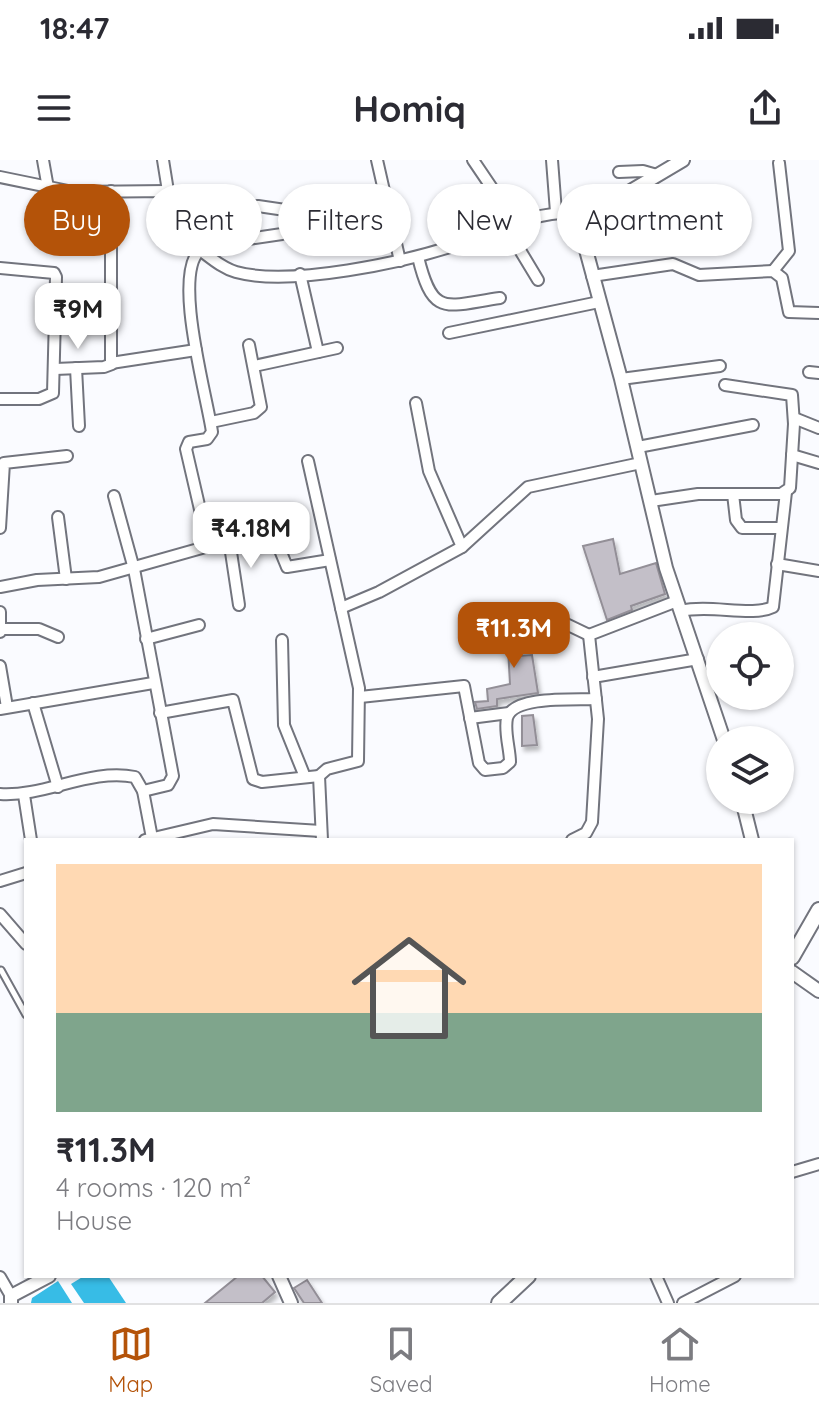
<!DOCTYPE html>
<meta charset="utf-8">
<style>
body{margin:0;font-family:Quicksand,sans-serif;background:#f7f7f7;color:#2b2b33;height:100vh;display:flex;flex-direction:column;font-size:30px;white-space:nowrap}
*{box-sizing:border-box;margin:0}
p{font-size:26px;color:#7c7c81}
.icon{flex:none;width:44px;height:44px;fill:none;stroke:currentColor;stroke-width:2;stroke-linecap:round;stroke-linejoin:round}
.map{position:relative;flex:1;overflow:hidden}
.drawer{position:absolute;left:24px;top:678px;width:770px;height:440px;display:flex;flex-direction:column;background:#fff;border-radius:0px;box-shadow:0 2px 6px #0004}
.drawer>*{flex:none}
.top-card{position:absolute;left:24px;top:24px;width:772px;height:72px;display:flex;gap:16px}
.buttons{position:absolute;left:706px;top:462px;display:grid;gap:16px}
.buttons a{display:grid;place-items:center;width:88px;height:88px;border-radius:50%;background:#fff;box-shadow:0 2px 6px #0004;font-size:40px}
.price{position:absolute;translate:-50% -68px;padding:0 18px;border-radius:16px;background:#fff;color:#222;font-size:26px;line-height:52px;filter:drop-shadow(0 2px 4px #0008)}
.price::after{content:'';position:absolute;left:50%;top:48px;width:24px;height:18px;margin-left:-12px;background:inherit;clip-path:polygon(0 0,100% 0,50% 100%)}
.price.active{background:#b45309;color:#fff}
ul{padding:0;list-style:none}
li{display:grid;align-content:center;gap:16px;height:424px;padding:0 32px}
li+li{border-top:2px solid #e1e1e2}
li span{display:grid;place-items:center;height:248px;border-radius:0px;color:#555}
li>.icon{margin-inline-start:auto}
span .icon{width:144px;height:144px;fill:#fffc;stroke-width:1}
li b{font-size:34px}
.chip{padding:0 28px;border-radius:36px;background:#fff;box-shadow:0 2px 6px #0004;font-size:28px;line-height:72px}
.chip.active{background:#b45309;color:#fff}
.status{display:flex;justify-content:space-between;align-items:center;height:56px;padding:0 40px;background:#fff;direction:ltr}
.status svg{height:22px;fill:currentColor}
header{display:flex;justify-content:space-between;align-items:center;height:104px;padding:0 32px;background:#fff;font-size:36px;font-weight:800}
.tab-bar{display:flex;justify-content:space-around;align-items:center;height:112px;border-top:2px solid #e1e1e2;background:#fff;font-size:22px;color:#7c7c81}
.tab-bar a{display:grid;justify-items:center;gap:4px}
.tab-bar .active{color:#b45309}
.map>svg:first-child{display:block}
</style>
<div class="status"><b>18:47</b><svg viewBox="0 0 49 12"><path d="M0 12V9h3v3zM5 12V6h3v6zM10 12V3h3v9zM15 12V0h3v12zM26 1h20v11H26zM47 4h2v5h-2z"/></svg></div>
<header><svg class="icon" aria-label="menu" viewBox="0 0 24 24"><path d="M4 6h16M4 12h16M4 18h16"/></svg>Homiq<svg class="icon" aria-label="share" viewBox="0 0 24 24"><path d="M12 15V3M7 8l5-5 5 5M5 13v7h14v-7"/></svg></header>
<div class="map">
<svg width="819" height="1143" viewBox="0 0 819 1143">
<defs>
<filter id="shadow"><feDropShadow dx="2.5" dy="4.5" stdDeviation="2" flood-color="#0004"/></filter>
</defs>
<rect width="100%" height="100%" fill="#fafbff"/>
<g fill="#37bce6">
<path d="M 84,1116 L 108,1116 L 126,1143 L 84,1143 L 71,1124 Z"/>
<path d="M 58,1121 L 72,1143 L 31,1143 L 32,1138 Z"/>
</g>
<g fill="#c3bfc8" stroke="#938f97" stroke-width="2" filter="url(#shadow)">
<path d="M 613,379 L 620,414 L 656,403 L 665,434 L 631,446 L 632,450 L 607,460 L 583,386 Z"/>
<path d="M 506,452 L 528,452 L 528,457 L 515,459 L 511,467 L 516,473 L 518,496 L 532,495 L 538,533 L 497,539 L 497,546 L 477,549 L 475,542 L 488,541 L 487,529 L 510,524 Z"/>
<path d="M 533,555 L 537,585 L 522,586 L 522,556 Z"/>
<path d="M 238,1116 L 262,1116 L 275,1132 L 262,1143 L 205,1143 Z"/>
<path d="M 307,1120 L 322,1143 L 304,1143 L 294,1128 Z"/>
</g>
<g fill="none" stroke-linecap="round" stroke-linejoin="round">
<g stroke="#72747d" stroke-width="9">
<path id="service" d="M 1,810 L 26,855"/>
</g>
<g stroke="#72747d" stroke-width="14">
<g id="minor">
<path d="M 43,0 L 48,28"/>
<path d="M 163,0 L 168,31"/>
<path d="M 377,0 L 400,101"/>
<path d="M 473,0 L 515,62"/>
<path d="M 552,0 L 556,52"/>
<path d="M 619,12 L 643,11 L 657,15"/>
<path d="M 0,17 L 73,32 L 168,31 L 197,44 L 200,90 C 172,115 207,236 212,272 L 207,279 L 189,282 L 186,289 L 208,384"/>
<path d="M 111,31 L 111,203 L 196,190"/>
<path d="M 199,55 L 258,46 L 292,51"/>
<path d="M 506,67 L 538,120"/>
<path d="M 200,86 L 282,74"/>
<path d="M 200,90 C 211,98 222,108 236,112 C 290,127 406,102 459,84 C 499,71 533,51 576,53"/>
<path d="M 418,97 C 433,158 445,146 500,138"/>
<path d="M 0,108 L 54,113 L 56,117 L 53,233 L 39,239 L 0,239"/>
<path d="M 773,111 L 789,91 L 779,3"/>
<path d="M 300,114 L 318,192"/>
<path d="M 592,116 L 673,104 L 699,115 L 773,111 L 782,118 L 789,152 L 819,153"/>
<path d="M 449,173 L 599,142"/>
<path d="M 254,206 L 337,188"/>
<path d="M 76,208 L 79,266"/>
<path d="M 55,209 L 104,207 L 112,204"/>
<path d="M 809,212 L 819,213"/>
<path d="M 621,219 L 720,206"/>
<path d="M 416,243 L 429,311 L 462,387"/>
<path d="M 794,258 L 819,268"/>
<path d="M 211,262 L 254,253 L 261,247 L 249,185"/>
<path d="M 638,287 L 753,265"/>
<path d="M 792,295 L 819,303"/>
<path d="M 308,301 L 359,528 L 358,601 L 327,609 L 319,616 L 322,680"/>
<path d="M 733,334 L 736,360 L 742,368 L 779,368"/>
<path d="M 114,336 L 134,409 L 173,616 L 168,625 L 143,631"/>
<path d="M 651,341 L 698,334 L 781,334 L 790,328 L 794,264 L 792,235 L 725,225"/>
<path d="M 58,357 L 66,419"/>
<path d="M 0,368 L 4,303 L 67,296"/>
<path d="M 229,379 L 239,445"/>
<path d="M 777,404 L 819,411"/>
<path d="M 0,427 L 37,420 L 99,417 L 266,370 L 273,373 L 287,407 L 330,400"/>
<path d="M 341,448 L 379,432 L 462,387 L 528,327 L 641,303"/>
<path d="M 681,451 C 709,444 753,457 773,447 L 786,332"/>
<path d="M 0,452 L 0,472"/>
<path d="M 519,466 L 564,463 L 589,475"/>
<path d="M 1,469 L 39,469 L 58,477"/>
<path d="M 146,479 L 199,465"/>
<path d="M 282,480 L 284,565 L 305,617"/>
<path d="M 0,506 L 7,547"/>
<path d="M 593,517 L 698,499"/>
<path d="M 360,537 L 464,526 L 479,603 L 485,610 L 503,608 L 510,602 C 510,589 504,572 507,558 C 513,535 577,540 596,539"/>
<path d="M 33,543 L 58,627"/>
<path d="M 0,549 L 153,523"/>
<path d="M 160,553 L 233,540 L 253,619 L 262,622 L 319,616"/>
<path d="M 470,558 L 509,553"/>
<path d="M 0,634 C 45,637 90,608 135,617 L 143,631 L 152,678"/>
<path d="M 24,635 L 31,680"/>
<path d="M 145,680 L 213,664 L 321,671"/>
<path d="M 572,680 L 586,673 L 592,662 L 598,559 L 589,475 L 677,441"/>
<path d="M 0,721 L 26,713"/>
<path d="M 0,754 L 26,784"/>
<path d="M 792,1012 L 819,1004"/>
<path d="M 656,1116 L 668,1143"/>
<path d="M 0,1117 L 11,1136"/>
<path d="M 683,1143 L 735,1116"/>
</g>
</g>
<g stroke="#72747d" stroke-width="16">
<g id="tertiary">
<path d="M 683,0 L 624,35 L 576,53 L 621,219 L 666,408 L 724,580"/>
<path d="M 742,640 L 752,680"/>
<path d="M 792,812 L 819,831"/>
<path d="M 279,1116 L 291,1143"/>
<path d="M 11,1143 L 11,1136 L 49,1116"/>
</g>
</g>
<g stroke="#72747d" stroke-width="18">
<g id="secondary">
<path d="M 792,797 L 819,750"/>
<path d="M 499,1143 L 528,1116"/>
</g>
</g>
<use href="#service" stroke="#fff" stroke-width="5"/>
<use href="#minor" stroke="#fff" stroke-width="10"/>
<use href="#tertiary" stroke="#fff" stroke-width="12"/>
<use href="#secondary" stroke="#fff" stroke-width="14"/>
</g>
</svg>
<div class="buttons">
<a><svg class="icon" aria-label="locate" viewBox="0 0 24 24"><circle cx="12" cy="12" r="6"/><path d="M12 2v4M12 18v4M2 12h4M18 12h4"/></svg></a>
<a><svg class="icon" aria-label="layers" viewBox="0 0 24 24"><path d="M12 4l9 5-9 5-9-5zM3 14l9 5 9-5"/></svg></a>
</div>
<b class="price" style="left:78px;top:191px">₹9M</b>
<b class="price" style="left:251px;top:410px">₹4.18M</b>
<b class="price active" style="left:514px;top:510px">₹11.3M</b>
<div class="top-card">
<a class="chip active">Buy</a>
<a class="chip">Rent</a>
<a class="chip">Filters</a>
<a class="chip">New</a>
<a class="chip">Apartment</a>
</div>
<section class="drawer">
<ul>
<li><span style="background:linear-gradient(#ffd9b3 60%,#7fa58c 0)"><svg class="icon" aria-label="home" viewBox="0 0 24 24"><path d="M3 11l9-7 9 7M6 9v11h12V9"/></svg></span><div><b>₹11.3M</b><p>4 rooms · 120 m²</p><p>House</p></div></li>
</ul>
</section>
</div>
<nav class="tab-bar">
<a class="active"><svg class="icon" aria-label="map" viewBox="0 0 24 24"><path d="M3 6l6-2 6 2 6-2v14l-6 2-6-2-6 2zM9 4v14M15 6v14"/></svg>Map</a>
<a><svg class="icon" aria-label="saved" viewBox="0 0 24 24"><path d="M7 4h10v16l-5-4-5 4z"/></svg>Saved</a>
<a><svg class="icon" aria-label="home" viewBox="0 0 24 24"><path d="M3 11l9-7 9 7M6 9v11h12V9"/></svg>Home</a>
</nav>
